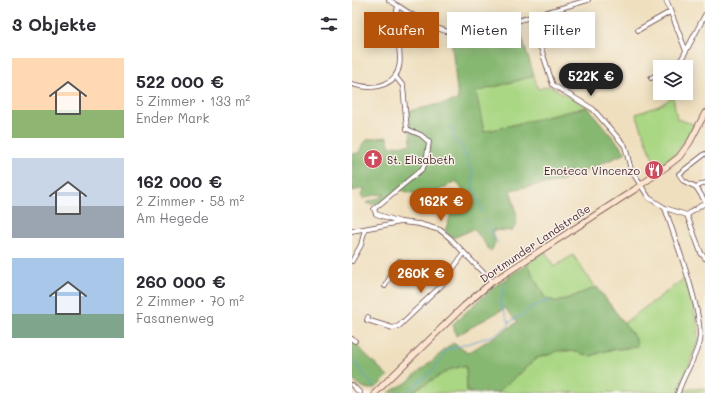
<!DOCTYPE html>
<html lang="de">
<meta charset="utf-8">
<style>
body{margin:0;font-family:Mali,sans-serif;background:#f7f7f7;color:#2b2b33;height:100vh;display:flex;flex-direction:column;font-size:15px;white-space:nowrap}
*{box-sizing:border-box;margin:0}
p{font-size:13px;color:#7c7c81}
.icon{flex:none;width:22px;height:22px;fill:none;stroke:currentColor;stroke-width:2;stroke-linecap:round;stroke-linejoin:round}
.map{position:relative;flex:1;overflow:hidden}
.side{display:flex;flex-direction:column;background:#fff;width:352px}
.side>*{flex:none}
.hud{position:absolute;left:12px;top:12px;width:281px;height:36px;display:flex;gap:8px}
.buttons{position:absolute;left:301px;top:60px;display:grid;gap:8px}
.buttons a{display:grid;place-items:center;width:40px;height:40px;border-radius:0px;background:#fff;box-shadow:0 2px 10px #0003;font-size:20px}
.price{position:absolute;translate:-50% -34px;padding:0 9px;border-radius:14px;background:#b45309;color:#fff;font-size:13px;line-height:26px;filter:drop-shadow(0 1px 2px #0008)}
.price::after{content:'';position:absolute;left:50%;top:24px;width:12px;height:9px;margin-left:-6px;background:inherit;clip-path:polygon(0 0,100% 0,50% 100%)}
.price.active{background:#222;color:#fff}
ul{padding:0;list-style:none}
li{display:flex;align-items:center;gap:12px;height:100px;padding:0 12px}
li span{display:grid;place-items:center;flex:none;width:112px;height:80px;border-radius:0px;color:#555}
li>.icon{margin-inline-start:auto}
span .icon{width:48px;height:48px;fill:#fffc;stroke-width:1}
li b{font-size:17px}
h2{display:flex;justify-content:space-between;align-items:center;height:48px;padding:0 12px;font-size:17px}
.tag{padding:0 14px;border-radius:0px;background:#fff;box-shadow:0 2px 10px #0003;font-size:14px;line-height:36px}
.tag.active{background:#b45309;color:#fff}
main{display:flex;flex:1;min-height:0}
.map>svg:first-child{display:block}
</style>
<main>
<section class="side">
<h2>3 Objekte<svg class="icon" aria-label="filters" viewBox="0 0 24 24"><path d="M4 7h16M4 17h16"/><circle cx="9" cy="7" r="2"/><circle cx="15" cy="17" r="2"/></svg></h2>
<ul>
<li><span style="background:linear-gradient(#ffd9b3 65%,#8fb573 0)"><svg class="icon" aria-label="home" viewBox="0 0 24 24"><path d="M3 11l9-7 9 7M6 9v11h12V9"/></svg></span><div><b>522 000 €</b><p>5 Zimmer · 133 m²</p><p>Ender Mark</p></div></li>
<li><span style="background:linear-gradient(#c9d6e8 60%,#9aa5b1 0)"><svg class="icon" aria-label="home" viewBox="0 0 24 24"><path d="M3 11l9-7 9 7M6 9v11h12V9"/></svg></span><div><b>162 000 €</b><p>2 Zimmer · 58 m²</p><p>Am Hegede</p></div></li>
<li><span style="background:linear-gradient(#a9c7e8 70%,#7fa58c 0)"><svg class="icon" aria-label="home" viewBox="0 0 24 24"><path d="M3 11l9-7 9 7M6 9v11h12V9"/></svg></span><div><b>260 000 €</b><p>2 Zimmer · 70 m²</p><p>Fasanenweg</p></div></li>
</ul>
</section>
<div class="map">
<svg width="353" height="393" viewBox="0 0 353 393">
<rect width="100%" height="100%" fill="#f7f3e8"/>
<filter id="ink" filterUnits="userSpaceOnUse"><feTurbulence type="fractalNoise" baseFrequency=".025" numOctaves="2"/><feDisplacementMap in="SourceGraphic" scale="8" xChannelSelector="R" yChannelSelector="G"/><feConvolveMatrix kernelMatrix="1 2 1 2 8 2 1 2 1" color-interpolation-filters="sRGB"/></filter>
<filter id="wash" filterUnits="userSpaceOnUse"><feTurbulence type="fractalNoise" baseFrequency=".012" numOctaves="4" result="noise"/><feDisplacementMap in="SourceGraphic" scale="16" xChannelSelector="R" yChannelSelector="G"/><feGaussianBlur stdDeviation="0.9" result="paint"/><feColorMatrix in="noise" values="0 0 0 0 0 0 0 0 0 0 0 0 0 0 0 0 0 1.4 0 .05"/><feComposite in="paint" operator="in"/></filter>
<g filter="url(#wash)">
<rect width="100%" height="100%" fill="#efdfbe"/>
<g fill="#aad784" stroke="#7a7b58">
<path d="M 182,76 L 186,89 L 198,86 L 235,107 L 132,132 L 123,92 Z"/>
<path d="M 321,97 L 325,119 L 344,125 L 324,153 L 305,169 L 284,114 L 307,106 Z"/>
<path d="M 193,251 L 202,267 L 221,255 L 243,288 L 206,302 L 193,298 L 175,264 Z"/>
<path d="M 333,278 L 346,325 L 345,344 L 327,390 L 353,388 L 353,392 L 145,393 L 185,358 L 199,354 L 204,350 L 220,351 L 239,356 L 253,351 L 276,348 L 284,339 L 272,323 Z"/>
<path d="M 114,365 L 115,390 L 119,393 L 62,393 L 63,390 L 97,370 Z"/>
</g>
<g fill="#87b872" stroke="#686c4e">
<path d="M 166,23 L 182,76 L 124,92 L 132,132 L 235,107 L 274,153 L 212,180 L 158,190 C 162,203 169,219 160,231 L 141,230 L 143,243 L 139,252 L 122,229 L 101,238 L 93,231 L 100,211 L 114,209 L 115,196 L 104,181 C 82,193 73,199 47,189 C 37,197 27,209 14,203 L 27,198 L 33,194 L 22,195 L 11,199 L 9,195 L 13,188 L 0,191 L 0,154 L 7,153 L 11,143 L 17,139 L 35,137 L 38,147 L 59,144 L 57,111 L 106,100 L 99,36 L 118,37 Z"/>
<path d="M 175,264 L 193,298 L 206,302 L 245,287 L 284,339 L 285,346 L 253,351 L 239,356 L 220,351 L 204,351 L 199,354 L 185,358 L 145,393 L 119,393 L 115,391 L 114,365 L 97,370 L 63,390 L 62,393 L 36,393 L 54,383 L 101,343 L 116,353 L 166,322 L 153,308 L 104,336 L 101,324 L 140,288 Z"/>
<path d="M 0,341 L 36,376 C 20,392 18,393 0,380 Z"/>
</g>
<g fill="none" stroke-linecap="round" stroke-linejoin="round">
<g stroke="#63a2d5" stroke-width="1">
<path d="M 98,125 L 103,140 L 109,145 L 121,175 L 121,189 L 128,203 L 129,212"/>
<path d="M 134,220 L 135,222"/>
<path d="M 137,227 L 146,243"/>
<path d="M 157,322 L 171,315 L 177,308 L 198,300"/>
<path d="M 0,359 L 22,387"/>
<path d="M 54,393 L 82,369 L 95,350 L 140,336 L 157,325 L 157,322 L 148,302 L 154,281"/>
</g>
</g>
</g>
<g filter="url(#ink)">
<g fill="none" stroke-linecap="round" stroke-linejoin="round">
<g stroke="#633c41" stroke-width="5.5">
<g id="minor">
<path d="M 37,0 C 62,16 87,35 118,35 L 236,0"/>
<path d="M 314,0 L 334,51 L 329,60 L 320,67"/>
<path d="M 179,18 L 201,85 L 241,109 L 273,146 L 279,170 L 297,198 L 313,208 L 335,215 L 349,253 L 353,258"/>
<path d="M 286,30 L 318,12"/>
<path d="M 334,51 L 353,15"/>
<path d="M 43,76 L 51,86 L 55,129 L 69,135 L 77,142 L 74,162 L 70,169 L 22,209 L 24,214 L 49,222"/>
<path d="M 299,78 L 308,73"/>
<path d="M 0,84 C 11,87 22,89 33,84 C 63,71 37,29 46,7"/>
<path d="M 353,154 L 327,174 L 332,181 L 344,187 L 353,201"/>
<path d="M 344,187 L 353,183"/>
<path d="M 313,208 C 322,237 353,316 347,342 C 343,360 331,375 326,393"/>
<path d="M 335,215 L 353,203"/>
<path d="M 0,231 L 49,222 L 67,224 L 88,230 L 98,238 L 140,282"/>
<path d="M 0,261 L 9,245 L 13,229"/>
<path d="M 33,286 L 47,261 L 99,273"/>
<path d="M 16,317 L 15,320 L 41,328 L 47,326 L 89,286 L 112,253"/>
<path d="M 0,339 L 3,341"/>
<path d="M 0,385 L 8,393"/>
</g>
</g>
<g stroke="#633c41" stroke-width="7">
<path id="secondary" d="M 23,393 L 112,306 L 140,282 L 282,190 L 318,164 L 327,157 L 338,142 L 353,113"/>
</g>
<use href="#minor" stroke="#fff" stroke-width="4"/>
<use href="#secondary" stroke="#fce5cf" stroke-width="5.5"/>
</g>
</g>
<defs>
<g id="church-disc" transform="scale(1)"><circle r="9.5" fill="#d1495b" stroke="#f7f3e8"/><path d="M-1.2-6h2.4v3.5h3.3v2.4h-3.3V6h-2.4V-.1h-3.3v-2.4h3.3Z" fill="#fff"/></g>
<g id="restaurant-disc" transform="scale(1)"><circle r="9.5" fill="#d1495b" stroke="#f7f3e8"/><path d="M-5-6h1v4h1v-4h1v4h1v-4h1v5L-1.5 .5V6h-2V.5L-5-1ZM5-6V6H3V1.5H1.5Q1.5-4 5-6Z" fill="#fff"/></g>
</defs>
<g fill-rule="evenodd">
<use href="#church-disc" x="21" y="159"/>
<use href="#restaurant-disc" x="302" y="170"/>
</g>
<g text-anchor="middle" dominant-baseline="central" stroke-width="3" stroke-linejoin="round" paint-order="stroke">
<g font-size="11" fill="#4a1f2b" stroke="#f7f3e8" text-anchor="start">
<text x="35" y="159">St. Elisabeth</text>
<text x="288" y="170" text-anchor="end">Enoteca Vincenzo</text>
</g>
<g font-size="11" fill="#4a1f2b" stroke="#f7f3e8">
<text transform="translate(183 243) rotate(-34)">Dortmunder Landstraße</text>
</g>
</g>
</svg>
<div class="buttons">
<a><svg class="icon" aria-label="layers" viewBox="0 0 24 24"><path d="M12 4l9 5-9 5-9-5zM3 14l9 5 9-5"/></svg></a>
</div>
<b class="price active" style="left:239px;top:97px">522K €</b>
<b class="price" style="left:89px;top:222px">162K €</b>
<b class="price" style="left:69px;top:294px">260K €</b>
<div class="hud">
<a class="tag active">Kaufen</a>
<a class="tag">Mieten</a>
<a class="tag">Filter</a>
</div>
</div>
</main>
